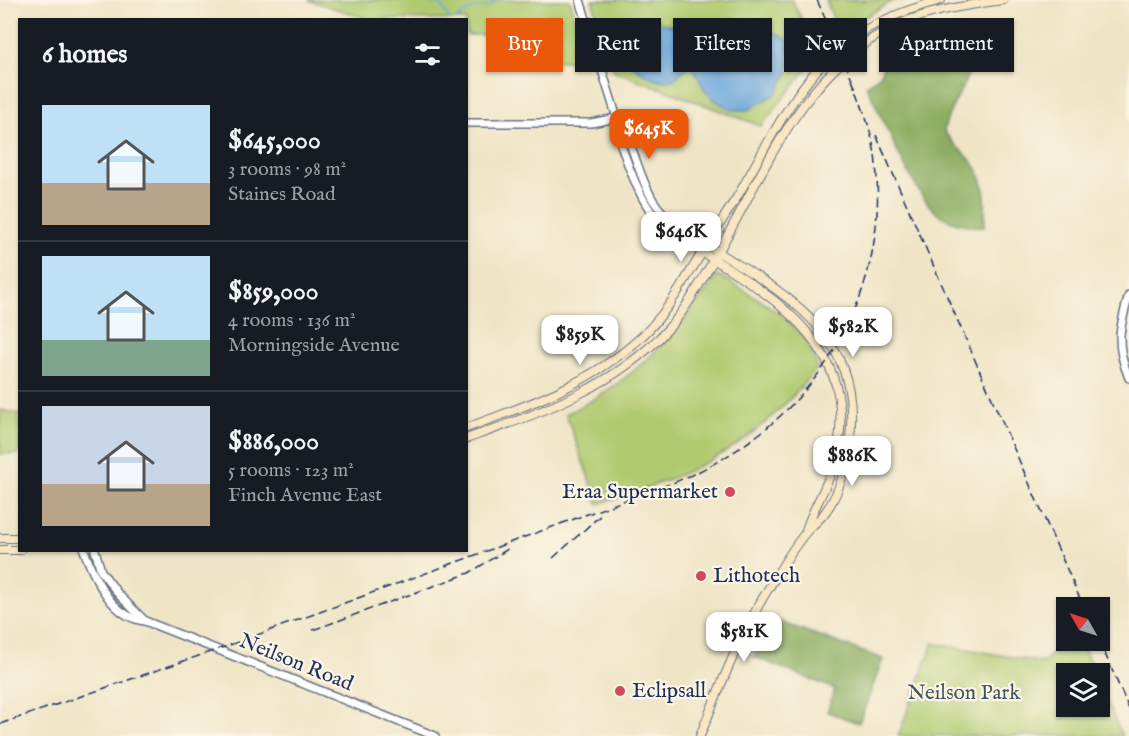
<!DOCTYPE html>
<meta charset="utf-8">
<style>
body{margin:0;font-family:"IM FELL English",serif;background:#20242c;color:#f1f3f6;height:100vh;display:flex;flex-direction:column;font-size:22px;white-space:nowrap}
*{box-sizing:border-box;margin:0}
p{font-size:20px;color:#9ea1a6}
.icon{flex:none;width:33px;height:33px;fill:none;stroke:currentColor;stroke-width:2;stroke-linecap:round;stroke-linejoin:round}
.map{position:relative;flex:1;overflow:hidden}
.drawer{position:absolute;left:18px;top:18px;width:450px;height:534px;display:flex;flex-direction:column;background:#171b24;border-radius:0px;box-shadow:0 2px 4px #0004}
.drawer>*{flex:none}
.guide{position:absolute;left:486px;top:18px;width:552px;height:54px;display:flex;gap:12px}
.needle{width:39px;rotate:309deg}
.buttons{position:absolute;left:1056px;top:597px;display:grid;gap:12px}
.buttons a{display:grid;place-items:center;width:54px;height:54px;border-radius:0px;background:#171b24;box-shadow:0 2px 4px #0004;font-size:30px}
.price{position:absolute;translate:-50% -51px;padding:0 14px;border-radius:12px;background:#fff;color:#222;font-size:20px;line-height:39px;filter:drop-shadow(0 2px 3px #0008)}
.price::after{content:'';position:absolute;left:50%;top:36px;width:18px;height:14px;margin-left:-9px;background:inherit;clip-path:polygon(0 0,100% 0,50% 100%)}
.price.on{background:#ea580c;color:#fff}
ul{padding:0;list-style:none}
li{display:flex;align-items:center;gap:18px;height:150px;padding:0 24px}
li+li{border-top:2px solid #363941}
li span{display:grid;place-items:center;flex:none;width:168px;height:120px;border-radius:0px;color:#555}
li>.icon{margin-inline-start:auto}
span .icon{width:72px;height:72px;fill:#fffc;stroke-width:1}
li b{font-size:26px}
h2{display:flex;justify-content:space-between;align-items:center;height:72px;padding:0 24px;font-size:26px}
.chip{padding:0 21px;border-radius:0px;background:#171b24;box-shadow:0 2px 4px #0004;font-size:21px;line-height:54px}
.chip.on{background:#ea580c;color:#fff}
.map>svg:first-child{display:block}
</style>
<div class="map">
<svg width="1129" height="736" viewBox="0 0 1129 736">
<rect width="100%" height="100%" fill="#fcf5e5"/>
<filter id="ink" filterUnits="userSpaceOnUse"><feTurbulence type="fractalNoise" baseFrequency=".0167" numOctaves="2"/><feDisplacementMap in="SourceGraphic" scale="12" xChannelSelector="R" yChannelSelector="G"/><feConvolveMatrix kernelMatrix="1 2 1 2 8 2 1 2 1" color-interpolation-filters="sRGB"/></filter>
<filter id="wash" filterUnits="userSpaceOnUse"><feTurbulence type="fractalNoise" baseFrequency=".008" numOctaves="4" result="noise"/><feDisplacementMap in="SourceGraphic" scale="24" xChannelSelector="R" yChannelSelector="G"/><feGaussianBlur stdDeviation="1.35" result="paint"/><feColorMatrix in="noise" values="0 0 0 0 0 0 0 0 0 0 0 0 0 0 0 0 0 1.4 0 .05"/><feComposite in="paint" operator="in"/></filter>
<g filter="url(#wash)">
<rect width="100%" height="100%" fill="#efe5c6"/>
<g fill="#b0ca70" stroke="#667c67" stroke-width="1.5">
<path d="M 308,0 L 570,0 L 588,56 L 578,61 L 517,61 L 518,35 L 467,35 L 466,20 L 369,19 Z"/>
<path d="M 592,0 L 792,0 L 819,54 L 761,126 L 614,71 Z"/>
<path d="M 826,0 L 900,0 L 892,1 L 839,33 Z"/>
<path d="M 718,275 C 752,295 812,325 817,368 C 753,449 694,474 598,504 L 566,414 C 632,383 677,334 718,275 Z"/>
<path d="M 0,410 L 19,414 L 19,454 L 0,454 Z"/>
<path d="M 1066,634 L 1066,640 L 1080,641 L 1095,673 L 1066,674 L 1066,706 L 1100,706 L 1100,685 L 1122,736 L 898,736 L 933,643 L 1044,663 Z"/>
</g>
<g fill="#8cae62" stroke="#546e60" stroke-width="1.5">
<path d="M 956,30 L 973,34 C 973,51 972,65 965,82 C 958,98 947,113 944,131 C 951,142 957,147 966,155 C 987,175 987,202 984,227 C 967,225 950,224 936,212 C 913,194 882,115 866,86 L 881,74 L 884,63 L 900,52 Z"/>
<path d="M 775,620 L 883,659 L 859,723 L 827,712 L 835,689 L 754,657 L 767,627 Z"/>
</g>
<path fill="#68a6da" stroke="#426a9c" stroke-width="1.5" d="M 637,20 L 667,24 L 679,28 L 693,44 L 717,28 L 770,30 L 788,40 L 788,73 L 776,94 L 748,110 L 732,110 L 716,101 L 706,92 L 692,66 C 683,68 679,77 672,80 C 654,85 632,65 619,55 L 615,58 L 613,55 L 617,49 L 616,36 L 622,27 Z"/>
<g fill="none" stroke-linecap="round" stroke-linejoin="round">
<g stroke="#68a6da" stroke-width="1.5">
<path d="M 415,0 L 441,5 L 450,20"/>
<path d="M 455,20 L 472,9 L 488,7 L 497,0"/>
</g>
</g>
</g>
<g filter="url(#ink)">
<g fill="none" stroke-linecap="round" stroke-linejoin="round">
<g stroke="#656f82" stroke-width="10">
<g id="tertiary">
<path d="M 580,0 L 617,118 C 616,136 623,150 629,167 C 649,218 657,223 702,252"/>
<path d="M 617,118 C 634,143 637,174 653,200 C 666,221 687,231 707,245"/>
<path d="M 466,123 L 591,123 L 617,118"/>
<path d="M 1129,295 C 1119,329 1115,344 1129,378"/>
<path d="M 84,550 C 94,578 113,618 145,621 L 435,736"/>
<path d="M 95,550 L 101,571 L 119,595 L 145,621"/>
</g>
</g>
<g stroke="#656f82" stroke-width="10">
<g id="secondary">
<path d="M 702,252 C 784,302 866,356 833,467 C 826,489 813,508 806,530"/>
<path d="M 466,428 C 527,406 591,383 639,339 C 664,317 681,287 698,259 C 710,238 724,218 737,197 C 767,146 791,92 835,51 C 864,25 905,10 941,0"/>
<path d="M 466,439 C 539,413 614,388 668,329 C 689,306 704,276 720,249 C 765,170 801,77 885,31 C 921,11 963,6 1003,0"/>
<path d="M 0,538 L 20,538"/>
<path d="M 0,550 L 20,550"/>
<path d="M 700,736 C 720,687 739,637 767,591 C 779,572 792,548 807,531 C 813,524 821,519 826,511 C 841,491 847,463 850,438 C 862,331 784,294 707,245"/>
</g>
</g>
<use href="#tertiary" stroke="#fff" stroke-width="7"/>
<use href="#secondary" stroke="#f9e7c3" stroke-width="8"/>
<g stroke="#1b2f5e" stroke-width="1.5" stroke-dasharray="9 4.5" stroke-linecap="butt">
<path d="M 817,0 L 856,88"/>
<path d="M 876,135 L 1084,608"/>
<path d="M 553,558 L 602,514"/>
<path d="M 313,630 L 469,573 L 511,547"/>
<path d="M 1099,640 L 1129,709"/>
<path d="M 0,724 L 216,650 L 675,482 C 805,430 890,308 876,165 C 874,136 863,109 853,82"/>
</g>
</g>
</g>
<g fill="#d1495b" stroke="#fcf5e5" stroke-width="2">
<circle cx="730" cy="492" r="6"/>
<circle cx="701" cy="576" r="6"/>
<circle cx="620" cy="691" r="6"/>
</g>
<g text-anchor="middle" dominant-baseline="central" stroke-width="4.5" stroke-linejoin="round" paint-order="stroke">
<g font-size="21" fill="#1b2f5e" stroke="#fcf5e5" text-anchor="start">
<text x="718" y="492" text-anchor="end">Eraa Supermarket</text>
<text x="713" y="576">Lithotech</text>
<text x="632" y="691">Eclipsall</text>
</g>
<g font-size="21" fill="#1b2f5e" stroke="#fcf5e5">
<text transform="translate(296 663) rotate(22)">Neilson Road</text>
</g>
<g font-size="21" fill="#405662" stroke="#fcf5e5">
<text x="964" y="693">Neilson Park</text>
</g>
</g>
</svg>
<div class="buttons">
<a><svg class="needle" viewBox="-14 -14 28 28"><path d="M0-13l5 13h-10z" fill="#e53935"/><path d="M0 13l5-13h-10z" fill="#9ea1a6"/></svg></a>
<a><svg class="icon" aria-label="layers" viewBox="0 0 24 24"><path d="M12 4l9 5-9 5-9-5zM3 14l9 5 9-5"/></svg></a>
</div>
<b class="price on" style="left:649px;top:160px">$645K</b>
<b class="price" style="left:681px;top:263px">$646K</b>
<b class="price" style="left:853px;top:358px">$582K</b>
<b class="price" style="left:580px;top:366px">$859K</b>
<b class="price" style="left:852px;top:487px">$886K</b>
<b class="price" style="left:744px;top:663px">$581K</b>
<div class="guide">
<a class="chip on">Buy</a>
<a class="chip">Rent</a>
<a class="chip">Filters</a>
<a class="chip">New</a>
<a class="chip">Apartment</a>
</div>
<section class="drawer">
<h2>6 homes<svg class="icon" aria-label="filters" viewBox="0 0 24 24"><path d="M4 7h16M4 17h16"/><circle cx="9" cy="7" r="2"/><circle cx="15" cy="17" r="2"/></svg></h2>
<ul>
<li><span style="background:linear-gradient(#bfe0f5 65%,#b9a48a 0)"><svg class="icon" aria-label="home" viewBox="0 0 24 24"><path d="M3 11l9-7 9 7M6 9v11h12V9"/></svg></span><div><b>$645,000</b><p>3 rooms · 98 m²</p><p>Staines Road</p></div></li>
<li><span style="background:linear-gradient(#bfe0f5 70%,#7fa58c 0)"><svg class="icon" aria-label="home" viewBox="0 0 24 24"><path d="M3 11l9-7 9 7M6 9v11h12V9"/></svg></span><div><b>$859,000</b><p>4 rooms · 136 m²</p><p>Morningside Avenue</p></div></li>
<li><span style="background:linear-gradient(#c9d6e8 65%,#b9a48a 0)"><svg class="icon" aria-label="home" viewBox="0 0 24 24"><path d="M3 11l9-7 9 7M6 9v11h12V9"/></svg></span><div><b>$886,000</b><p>5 rooms · 123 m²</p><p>Finch Avenue East</p></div></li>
</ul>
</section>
</div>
